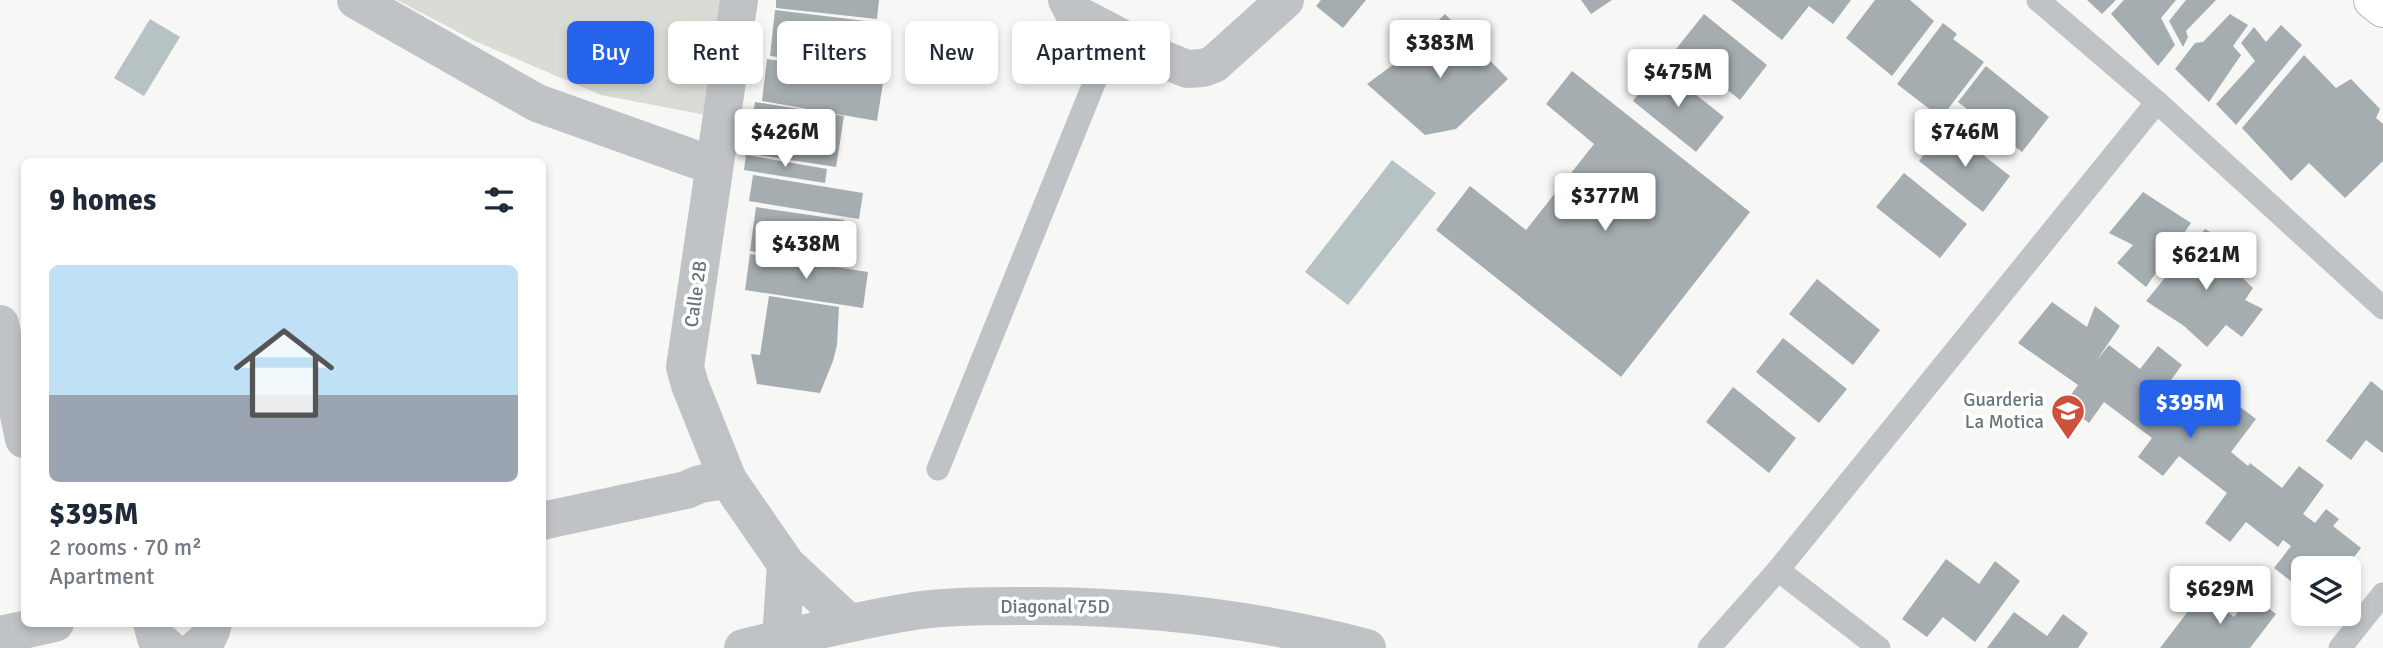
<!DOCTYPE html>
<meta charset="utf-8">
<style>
body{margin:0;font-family:Signika,sans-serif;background:#f2f2f3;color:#1f2937;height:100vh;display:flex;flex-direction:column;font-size:26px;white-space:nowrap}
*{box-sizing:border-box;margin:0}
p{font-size:23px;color:#747a83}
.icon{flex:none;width:38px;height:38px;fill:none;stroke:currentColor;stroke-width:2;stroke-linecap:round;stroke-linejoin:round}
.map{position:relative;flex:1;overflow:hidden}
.panel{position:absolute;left:21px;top:158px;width:525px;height:469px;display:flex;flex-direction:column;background:#fff;border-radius:10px;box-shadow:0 4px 10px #0003}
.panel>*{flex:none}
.hud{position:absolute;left:567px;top:21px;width:665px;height:63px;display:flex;gap:14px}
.buttons{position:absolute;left:2291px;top:556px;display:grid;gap:14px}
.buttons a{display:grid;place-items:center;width:70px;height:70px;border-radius:10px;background:#fff;box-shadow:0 4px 10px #0003;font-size:35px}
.price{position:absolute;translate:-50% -60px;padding:0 16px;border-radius:7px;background:#fff;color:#222;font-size:23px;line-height:46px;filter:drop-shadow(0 2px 4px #0008)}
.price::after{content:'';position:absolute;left:50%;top:42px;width:21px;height:16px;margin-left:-10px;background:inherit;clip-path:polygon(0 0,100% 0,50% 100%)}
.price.current{background:#2563eb;color:#fff}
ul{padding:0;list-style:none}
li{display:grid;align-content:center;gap:14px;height:371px;padding:0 28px}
li span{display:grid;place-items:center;height:217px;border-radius:10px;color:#555}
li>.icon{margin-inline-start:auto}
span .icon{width:126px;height:126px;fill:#fffc;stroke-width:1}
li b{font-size:30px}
h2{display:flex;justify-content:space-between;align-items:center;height:84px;padding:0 28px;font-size:30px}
.chip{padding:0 24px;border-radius:10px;background:#fff;box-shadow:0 4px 10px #0003;font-size:24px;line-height:63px}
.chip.current{background:#2563eb;color:#fff}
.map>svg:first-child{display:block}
</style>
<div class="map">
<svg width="2383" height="648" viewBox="0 0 2383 648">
<rect width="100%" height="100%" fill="#f7f7f5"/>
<path fill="#d8dcd4" d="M 397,0 L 720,0 L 706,115 L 601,95 L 477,42 Z"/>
<g fill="#b6c2c4">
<path d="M 150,19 L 180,37 L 144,96 L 114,78 Z"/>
<path d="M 1392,160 L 1436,193 L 1348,305 L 1305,272 Z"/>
</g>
<g fill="#a5adb1">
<path d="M 776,0 L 879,0 L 877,19 L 776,8 Z"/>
<path d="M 1321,0 L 1366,0 L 1343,28 L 1316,6 Z"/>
<path d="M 1581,0 L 1612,0 L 1591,14 Z"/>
<path d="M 1731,0 L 1851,0 L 1833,24 L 1809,6 L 1782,40 Z"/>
<path d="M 1875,0 L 1910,0 L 1934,21 L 1892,76 L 1846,38 Z"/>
<path d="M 2087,0 L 2116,0 L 2102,14 Z"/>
<path d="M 2124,0 L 2176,0 L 2161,18 L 2175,45 L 2158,66 L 2111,14 Z"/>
<path d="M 2186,0 L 2216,0 L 2186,31 L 2188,37 L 2183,47 L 2169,21 Z"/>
<path d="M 775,10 L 866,21 L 863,44 L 844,42 L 842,54 L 835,54 L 833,64 L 770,56 Z"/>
<path d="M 1445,14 L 1508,79 L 1456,129 L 1425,135 L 1367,84 L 1394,64 Z"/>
<path d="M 1704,14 L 1767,65 L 1740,100 L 1676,49 Z"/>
<path d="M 2230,14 L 2248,25 L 2233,46 L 2241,55 L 2209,102 L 2175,69 L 2195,43 L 2203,42 Z"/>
<path d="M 1943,23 L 1957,34 L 1953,39 L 1984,62 L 1941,118 L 1897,84 Z"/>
<path d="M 2281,25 L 2302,45 L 2236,125 L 2216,104 L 2255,61 L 2241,43 L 2254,27 L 2266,42 Z"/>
<path d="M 2304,55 L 2336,88 L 2351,79 L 2380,109 L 2376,118 L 2383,124 L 2383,161 L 2345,198 L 2309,163 L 2291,181 L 2242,128 Z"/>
<path d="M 767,59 L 884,76 L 877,121 L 762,101 Z"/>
<path d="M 1660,66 L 1724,117 L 1696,152 L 1633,101 Z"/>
<path d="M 1986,66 L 2049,117 L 2022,152 L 1958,102 Z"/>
<path d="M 1572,71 L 1750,212 L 1621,377 L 1436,230 L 1470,186 L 1526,230 L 1594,144 L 1546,104 Z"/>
<path d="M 755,102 L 844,116 L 836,167 L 746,153 Z"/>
<path d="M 1946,126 L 2010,176 L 1983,212 L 1919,161 Z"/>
<path d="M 746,155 L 827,169 L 825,183 L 744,170 Z"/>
<path d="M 1904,173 L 1967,224 L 1940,258 L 1876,207 Z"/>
<path d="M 753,175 L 863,193 L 859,219 L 749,201 Z"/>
<path d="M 2143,192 L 2191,223 L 2146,287 L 2117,263 L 2133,245 L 2109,233 Z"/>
<path d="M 756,207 L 844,220 L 837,264 L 750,251 Z"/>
<path d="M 2205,229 L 2237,247 L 2220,267 L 2225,274 L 2231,267 L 2253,288 L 2245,300 L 2263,309 L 2242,337 L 2226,325 L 2207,347 L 2184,326 L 2146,301 Z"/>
<path d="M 750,254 L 868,272 L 863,308 L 745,290 Z"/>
<path d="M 1817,279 L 1880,330 L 1853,365 L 1789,314 Z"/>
<path d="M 769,296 L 839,307 L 837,345 L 833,361 L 820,393 L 757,384 L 751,354 L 760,355 Z"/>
<path d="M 2052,302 L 2087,327 L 2095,306 L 2120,326 L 2097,360 L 2109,345 L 2140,369 L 2158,346 L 2182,365 L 2157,399 L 2173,411 L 2182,398 L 2215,423 L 2231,400 L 2256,419 L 2231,452 L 2248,466 L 2250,463 L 2282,488 L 2299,466 L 2324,485 L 2303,514 L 2315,523 L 2326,509 L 2339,519 L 2333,526 L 2361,548 L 2345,569 L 2303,569 L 2303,586 L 2301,589 L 2274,568 L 2291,546 L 2283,540 L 2278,547 L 2246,522 L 2230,542 L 2205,523 L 2227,493 L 2179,456 L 2163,476 L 2138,457 L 2152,438 L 2104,402 L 2089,423 L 2064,404 L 2078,385 L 2018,343 Z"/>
<path d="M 1783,338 L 1847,389 L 1819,423 L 1756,372 Z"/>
<path d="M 2371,381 L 2383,391 L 2383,453 L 2366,440 L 2351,460 L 2326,441 Z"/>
<path d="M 1733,387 L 1796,438 L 1769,473 L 1706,422 Z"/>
<path d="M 1946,559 L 1979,584 L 1995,561 L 2020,581 L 1975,642 L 1943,617 L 1927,637 L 1902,619 Z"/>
<path d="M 2202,593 L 2234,617 L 2251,594 L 2276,614 L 2250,648 L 2160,648 Z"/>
<path d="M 2014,612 L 2047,636 L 2063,614 L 2088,633 L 2078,648 L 1987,648 Z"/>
</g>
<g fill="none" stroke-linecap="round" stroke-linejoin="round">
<g stroke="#b2b7ba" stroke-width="40">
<path id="secondary" d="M 2373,0 L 2383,8"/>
</g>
<g stroke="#bfc3c6" stroke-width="23">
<path d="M 2038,0 L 2157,102 L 2383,308"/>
<path d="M 938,469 L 1114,34"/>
<path d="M 1778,570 L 1879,648"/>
<path d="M 1709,648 L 1778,570 L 2157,102"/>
<path d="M 2340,648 L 2383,594"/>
</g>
<g stroke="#bfc3c6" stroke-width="38">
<path d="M 356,0 L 537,103 L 714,166"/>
<path d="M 739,0 L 685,367 L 690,385 L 728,480 L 786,564 L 849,623"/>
<path d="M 1067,0 L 1074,13 L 1160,58 L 1187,69 L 1203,68 L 1214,64 L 1285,0"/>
<path d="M 0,324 L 24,439"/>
<path d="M 542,521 L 686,490 L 700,484 L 728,480"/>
<path d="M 152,623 L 156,638 L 168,648"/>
<path d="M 0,635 L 55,623"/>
<path d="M 781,639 L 786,564"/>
<path d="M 197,648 C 206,642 211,635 213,623"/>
<path d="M 743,648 C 800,635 856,620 914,611 C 956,605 1000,606 1042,606 C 1153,607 1259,619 1367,648"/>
</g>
<use href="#secondary" stroke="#fff" stroke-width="38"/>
</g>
<defs>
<g id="school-pin" transform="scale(1.75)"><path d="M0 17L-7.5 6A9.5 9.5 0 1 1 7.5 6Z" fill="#ce513e" stroke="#fff"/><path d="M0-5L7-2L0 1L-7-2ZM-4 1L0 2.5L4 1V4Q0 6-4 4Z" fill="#fff"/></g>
</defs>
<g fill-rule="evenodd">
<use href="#school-pin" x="2068" y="411"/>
</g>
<g text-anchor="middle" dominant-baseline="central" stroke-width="7" stroke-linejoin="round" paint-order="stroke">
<g font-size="19" fill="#66757c" stroke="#fff">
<text transform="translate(696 294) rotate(-82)">Calle 2B</text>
<text x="1055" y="607">Diagonal 75D</text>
</g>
<g font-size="19" fill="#66757c" stroke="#fff" text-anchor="end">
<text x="2044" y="400">Guarderia<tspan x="2044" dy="22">La Motica</tspan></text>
</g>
</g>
</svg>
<div class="buttons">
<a><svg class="icon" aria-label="layers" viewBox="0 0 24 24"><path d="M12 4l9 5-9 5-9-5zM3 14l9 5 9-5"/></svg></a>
</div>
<b class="price" style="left:1440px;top:80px">$383M</b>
<b class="price" style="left:1678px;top:109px">$475M</b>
<b class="price" style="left:785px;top:169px">$426M</b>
<b class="price" style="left:1965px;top:169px">$746M</b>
<b class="price" style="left:1605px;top:233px">$377M</b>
<b class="price" style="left:806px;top:281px">$438M</b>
<b class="price" style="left:2206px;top:292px">$621M</b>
<b class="price current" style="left:2190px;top:440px">$395M</b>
<b class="price" style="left:2220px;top:626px">$629M</b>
<div class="hud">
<a class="chip current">Buy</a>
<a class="chip">Rent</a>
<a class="chip">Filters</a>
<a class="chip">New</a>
<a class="chip">Apartment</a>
</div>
<section class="panel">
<h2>9 homes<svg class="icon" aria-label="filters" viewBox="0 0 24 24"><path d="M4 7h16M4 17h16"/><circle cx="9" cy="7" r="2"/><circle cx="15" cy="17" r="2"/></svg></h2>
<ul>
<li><span style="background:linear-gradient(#bfe0f5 60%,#9aa5b1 0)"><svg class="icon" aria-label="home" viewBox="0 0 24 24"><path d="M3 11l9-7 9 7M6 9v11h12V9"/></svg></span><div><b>$395M</b><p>2 rooms · 70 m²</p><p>Apartment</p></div></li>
</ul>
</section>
</div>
